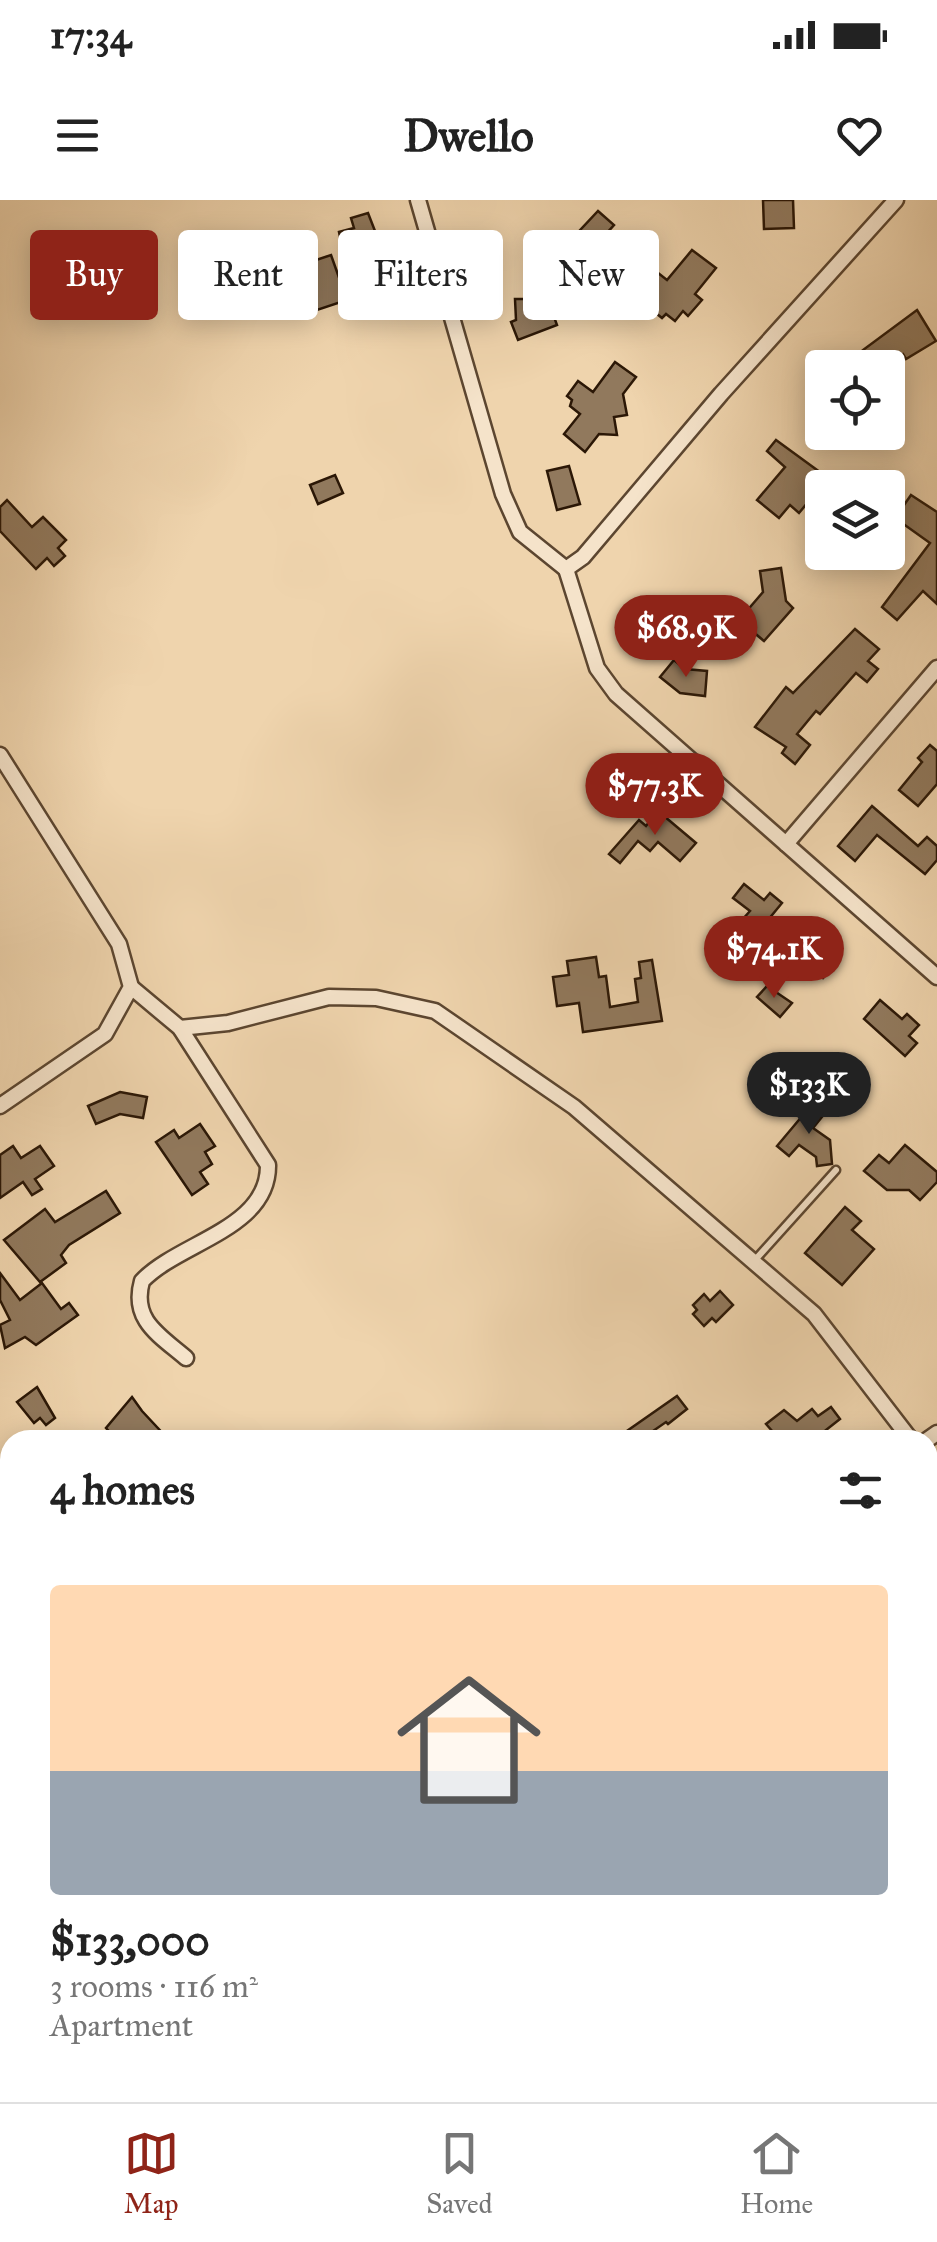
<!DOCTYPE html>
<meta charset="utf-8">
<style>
body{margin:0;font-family:"IM FELL Great Primer",serif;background:#f2f2f2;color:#222;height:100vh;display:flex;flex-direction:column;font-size:38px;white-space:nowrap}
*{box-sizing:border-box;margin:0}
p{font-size:32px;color:#767676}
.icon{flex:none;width:55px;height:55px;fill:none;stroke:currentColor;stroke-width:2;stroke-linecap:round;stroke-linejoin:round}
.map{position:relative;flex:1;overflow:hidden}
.drawer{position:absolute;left:0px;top:1230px;width:938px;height:672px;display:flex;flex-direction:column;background:#fff;border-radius:30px 30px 0 0;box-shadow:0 5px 25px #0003}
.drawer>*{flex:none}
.hud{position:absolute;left:30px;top:30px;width:878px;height:90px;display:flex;gap:20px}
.buttons{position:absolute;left:805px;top:150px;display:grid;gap:20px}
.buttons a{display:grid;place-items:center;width:100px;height:100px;border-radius:10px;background:#fff;box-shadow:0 5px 25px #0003;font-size:50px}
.price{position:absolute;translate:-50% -85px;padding:0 22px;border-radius:35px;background:#8f2418;color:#fff;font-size:32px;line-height:65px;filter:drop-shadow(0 2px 5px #0008)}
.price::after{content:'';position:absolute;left:50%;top:60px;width:30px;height:22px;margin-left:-15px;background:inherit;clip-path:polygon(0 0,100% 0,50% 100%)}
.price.selected{background:#222;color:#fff}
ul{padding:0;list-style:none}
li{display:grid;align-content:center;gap:20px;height:530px;padding:0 50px}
li span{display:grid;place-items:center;height:310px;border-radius:10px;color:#555}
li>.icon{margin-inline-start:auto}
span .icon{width:180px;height:180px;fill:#fffc;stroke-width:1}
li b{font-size:42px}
h2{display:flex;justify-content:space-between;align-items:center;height:120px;padding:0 50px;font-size:42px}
.tag{padding:0 35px;border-radius:10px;background:#fff;box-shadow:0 5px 25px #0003;font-size:35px;line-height:90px}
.tag.selected{background:#8f2418;color:#fff}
.status{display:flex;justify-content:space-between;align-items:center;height:70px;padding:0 50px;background:#fff;direction:ltr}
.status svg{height:28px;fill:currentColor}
header{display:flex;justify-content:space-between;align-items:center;height:130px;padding:0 50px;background:#fff;font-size:45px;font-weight:700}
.tab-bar{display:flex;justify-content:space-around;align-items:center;height:140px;border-top:2px solid #e0e0e0;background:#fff;font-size:28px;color:#767676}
.tab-bar a{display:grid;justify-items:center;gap:5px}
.tab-bar .selected{color:#8f2418}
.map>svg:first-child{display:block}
</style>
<div class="status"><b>17:34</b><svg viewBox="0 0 49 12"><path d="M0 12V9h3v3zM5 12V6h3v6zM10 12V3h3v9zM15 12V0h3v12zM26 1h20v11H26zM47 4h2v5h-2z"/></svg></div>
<header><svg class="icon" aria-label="menu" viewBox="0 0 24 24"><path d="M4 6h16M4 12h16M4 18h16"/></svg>Dwello<svg class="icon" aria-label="heart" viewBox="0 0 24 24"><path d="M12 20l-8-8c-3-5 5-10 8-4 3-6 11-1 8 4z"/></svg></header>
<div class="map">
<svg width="937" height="1902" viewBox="0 0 937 1902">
<rect width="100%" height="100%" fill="#efd4ad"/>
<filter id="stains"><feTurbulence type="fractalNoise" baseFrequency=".002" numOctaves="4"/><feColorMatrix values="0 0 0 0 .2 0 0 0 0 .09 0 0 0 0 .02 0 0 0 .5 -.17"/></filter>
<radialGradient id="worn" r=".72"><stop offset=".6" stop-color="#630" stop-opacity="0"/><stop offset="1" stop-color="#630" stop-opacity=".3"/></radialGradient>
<g fill="#91795d" stroke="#2b1706" stroke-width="2.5">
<path d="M 763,0 L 793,0 L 794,28 L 764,29 Z"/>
<path d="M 598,11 L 614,25 L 585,57 L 569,42 Z"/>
<path d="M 368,13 L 387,62 L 366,68 L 359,42 L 342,47 L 339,32 L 354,28 L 351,18 Z"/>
<path d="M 692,50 L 716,68 L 695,94 L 702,100 L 688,116 L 683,111 L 675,121 L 666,114 L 662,118 L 641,101 L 646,95 L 633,84 L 648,65 L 667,80 Z"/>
<path d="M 331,55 L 347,100 L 317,110 L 301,65 Z"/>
<path d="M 515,99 L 530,99 L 535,112 L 550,106 L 557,125 L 518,140 L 511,122 L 516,120 Z"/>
<path d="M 917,110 L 936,141 L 906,159 L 903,154 L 874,168 L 863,150 Z"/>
<path d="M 615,162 L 636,177 L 623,194 L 627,215 L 614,217 L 617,235 L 599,234 L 585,252 L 564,234 L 580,214 L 570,206 L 572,200 L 567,196 L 578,181 L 593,192 Z"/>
<path d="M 776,240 L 828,278 L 799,313 L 790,305 L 779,318 L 757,300 L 785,267 L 767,251 Z"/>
<path d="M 569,266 L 580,304 L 557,310 L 547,271 Z"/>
<path d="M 335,275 L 343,293 L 318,304 L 310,285 Z"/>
<path d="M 911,295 L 937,312 L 937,404 L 923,391 L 897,420 L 882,407 L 930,343 L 895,318 Z"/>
<path d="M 7,300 L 32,327 L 43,317 L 66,340 L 58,348 L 65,356 L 54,366 L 47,358 L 36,369 L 0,331 L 0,307 Z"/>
<path d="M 781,368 L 786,401 L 793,408 L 764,441 L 739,420 L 763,392 L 760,371 Z"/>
<path d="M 855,429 L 879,449 L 868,461 L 878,469 L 867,482 L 856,473 L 820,514 L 816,511 L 797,534 L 810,545 L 795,564 L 782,553 L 786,547 L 755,527 L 786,487 L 793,493 Z"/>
<path d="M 674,460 L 685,469 L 707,471 L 705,496 L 680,493 L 660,477 Z"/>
<path d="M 930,545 L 937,551 L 937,584 L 918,606 L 899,590 L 922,562 L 918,558 Z"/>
<path d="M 872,606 L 918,646 L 927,637 L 937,646 L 937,660 L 925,674 L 877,635 L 855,661 L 838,646 Z"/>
<path d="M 658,611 L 696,643 L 680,661 L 658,642 L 650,651 L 638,641 L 620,663 L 609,654 L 639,620 L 646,626 Z"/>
<path d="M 744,684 L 764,700 L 770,693 L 782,703 L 758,732 L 742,720 L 750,711 L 733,698 Z"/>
<path d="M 814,732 L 828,744 L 820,753 L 835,765 L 823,778 L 810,767 L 805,772 L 790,759 Z"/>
<path d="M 596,757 L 599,777 L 606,776 L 610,807 L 638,802 L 635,779 L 641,778 L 639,762 L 652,760 L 662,821 L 583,832 L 579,803 L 557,806 L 553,777 L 569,775 L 567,761 Z"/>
<path d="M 767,786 L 792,803 L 780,817 L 757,797 Z"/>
<path d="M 880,800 L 902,819 L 907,814 L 919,825 L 909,836 L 917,843 L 905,856 L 864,819 Z"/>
<path d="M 120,892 L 147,897 L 143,918 L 120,914 L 96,924 L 88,906 Z"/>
<path d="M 814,902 L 826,912 L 813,928 L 830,940 L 832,964 L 817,966 L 816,957 L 799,945 L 789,956 L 777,946 Z"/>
<path d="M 200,924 L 215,946 L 205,952 L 212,964 L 200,972 L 208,984 L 192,995 L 156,942 L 174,930 L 179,938 Z"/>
<path d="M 905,945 L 937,972 L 937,982 L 920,1000 L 909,990 L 887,990 L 864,971 L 879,955 L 889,963 Z"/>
<path d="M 13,946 L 21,958 L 40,946 L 54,966 L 35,979 L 42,989 L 32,995 L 23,982 L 0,998 L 0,955 Z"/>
<path d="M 106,991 L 120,1013 L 69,1045 L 61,1055 L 66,1063 L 40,1082 L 4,1040 L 45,1009 L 55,1022 Z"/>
<path d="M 845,1007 L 861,1021 L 852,1030 L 874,1049 L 842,1085 L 805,1053 Z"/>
<path d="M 0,1073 L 20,1100 L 42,1083 L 61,1109 L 69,1103 L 78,1115 L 36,1145 L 25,1137 L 5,1148 L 0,1125 L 10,1120 L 0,1100 Z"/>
<path d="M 720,1091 L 733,1105 L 716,1122 L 712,1118 L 704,1126 L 693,1114 L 697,1110 L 693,1105 L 704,1094 L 710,1101 Z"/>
<path d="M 37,1187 L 55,1218 L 46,1225 L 40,1218 L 34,1223 L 17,1202 Z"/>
<path d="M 677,1196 L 687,1209 L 668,1224 L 666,1222 L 640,1240 L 614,1240 Z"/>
<path d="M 132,1197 L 142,1211 L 169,1240 L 117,1240 L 106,1228 Z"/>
<path d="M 831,1207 L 840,1219 L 826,1230 L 833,1240 L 780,1240 L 766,1224 L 784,1210 L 797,1221 L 812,1209 L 818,1216 Z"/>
</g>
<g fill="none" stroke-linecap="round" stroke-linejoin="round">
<g stroke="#5c4630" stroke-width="11">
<path id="lane" d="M 755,1060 L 836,970"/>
</g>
<g stroke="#5c4630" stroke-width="19">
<g id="street">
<path d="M 418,0 L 503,294 L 520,332 L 566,369 L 583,357 L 721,194 L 896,0"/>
<path d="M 566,369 L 597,468 L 616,494 L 937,777"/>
<path d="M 0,555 L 119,744 L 131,787 L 105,834 L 0,906"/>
<path d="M 786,644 L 937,468"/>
<path d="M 131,787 L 180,828 L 268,965 C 269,1029 179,1042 142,1081 C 131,1120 159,1135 186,1158"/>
<path d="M 180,828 L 228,823 L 329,797 L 376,798 L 435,811 L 574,907 L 814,1114 L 911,1240"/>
<path d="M 927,1240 L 937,1233"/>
<path d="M 0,1369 L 10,1388"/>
<path d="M 0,1547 L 10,1540"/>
<path d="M 0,1788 L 10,1796"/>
<path d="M 114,1892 L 119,1902"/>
<path d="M 53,1902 L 58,1892"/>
</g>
</g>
<use href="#lane" stroke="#f5e3ca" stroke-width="6"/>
<use href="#street" stroke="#f5e3ca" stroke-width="14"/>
</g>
<rect width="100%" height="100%" filter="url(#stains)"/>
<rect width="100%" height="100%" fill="url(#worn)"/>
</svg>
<div class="buttons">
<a><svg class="icon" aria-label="locate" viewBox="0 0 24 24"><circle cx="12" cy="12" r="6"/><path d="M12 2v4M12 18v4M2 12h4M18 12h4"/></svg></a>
<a><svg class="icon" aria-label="layers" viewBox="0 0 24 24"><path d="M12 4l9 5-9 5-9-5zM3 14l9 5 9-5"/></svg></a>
</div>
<b class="price" style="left:686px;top:480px">$68.9K</b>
<b class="price" style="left:655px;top:638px">$77.3K</b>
<b class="price" style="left:774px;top:801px">$74.1K</b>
<b class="price selected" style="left:809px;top:937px">$133K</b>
<div class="hud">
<a class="tag selected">Buy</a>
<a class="tag">Rent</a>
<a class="tag">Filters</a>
<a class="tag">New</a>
</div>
<section class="drawer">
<h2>4 homes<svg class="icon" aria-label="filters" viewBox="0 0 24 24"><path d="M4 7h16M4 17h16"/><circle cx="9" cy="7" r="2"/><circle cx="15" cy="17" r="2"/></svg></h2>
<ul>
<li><span style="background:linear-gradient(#ffd9b3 60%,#9aa5b1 0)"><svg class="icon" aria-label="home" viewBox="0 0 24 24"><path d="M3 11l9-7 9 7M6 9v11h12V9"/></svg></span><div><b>$133,000</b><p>3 rooms · 116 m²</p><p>Apartment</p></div></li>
</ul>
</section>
</div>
<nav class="tab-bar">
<a class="selected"><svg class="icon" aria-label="map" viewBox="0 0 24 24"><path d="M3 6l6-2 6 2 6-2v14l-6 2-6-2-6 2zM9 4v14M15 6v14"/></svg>Map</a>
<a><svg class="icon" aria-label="saved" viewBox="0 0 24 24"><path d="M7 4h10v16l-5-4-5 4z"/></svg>Saved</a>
<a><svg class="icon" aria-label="home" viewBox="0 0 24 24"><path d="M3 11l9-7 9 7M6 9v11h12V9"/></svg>Home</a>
</nav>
